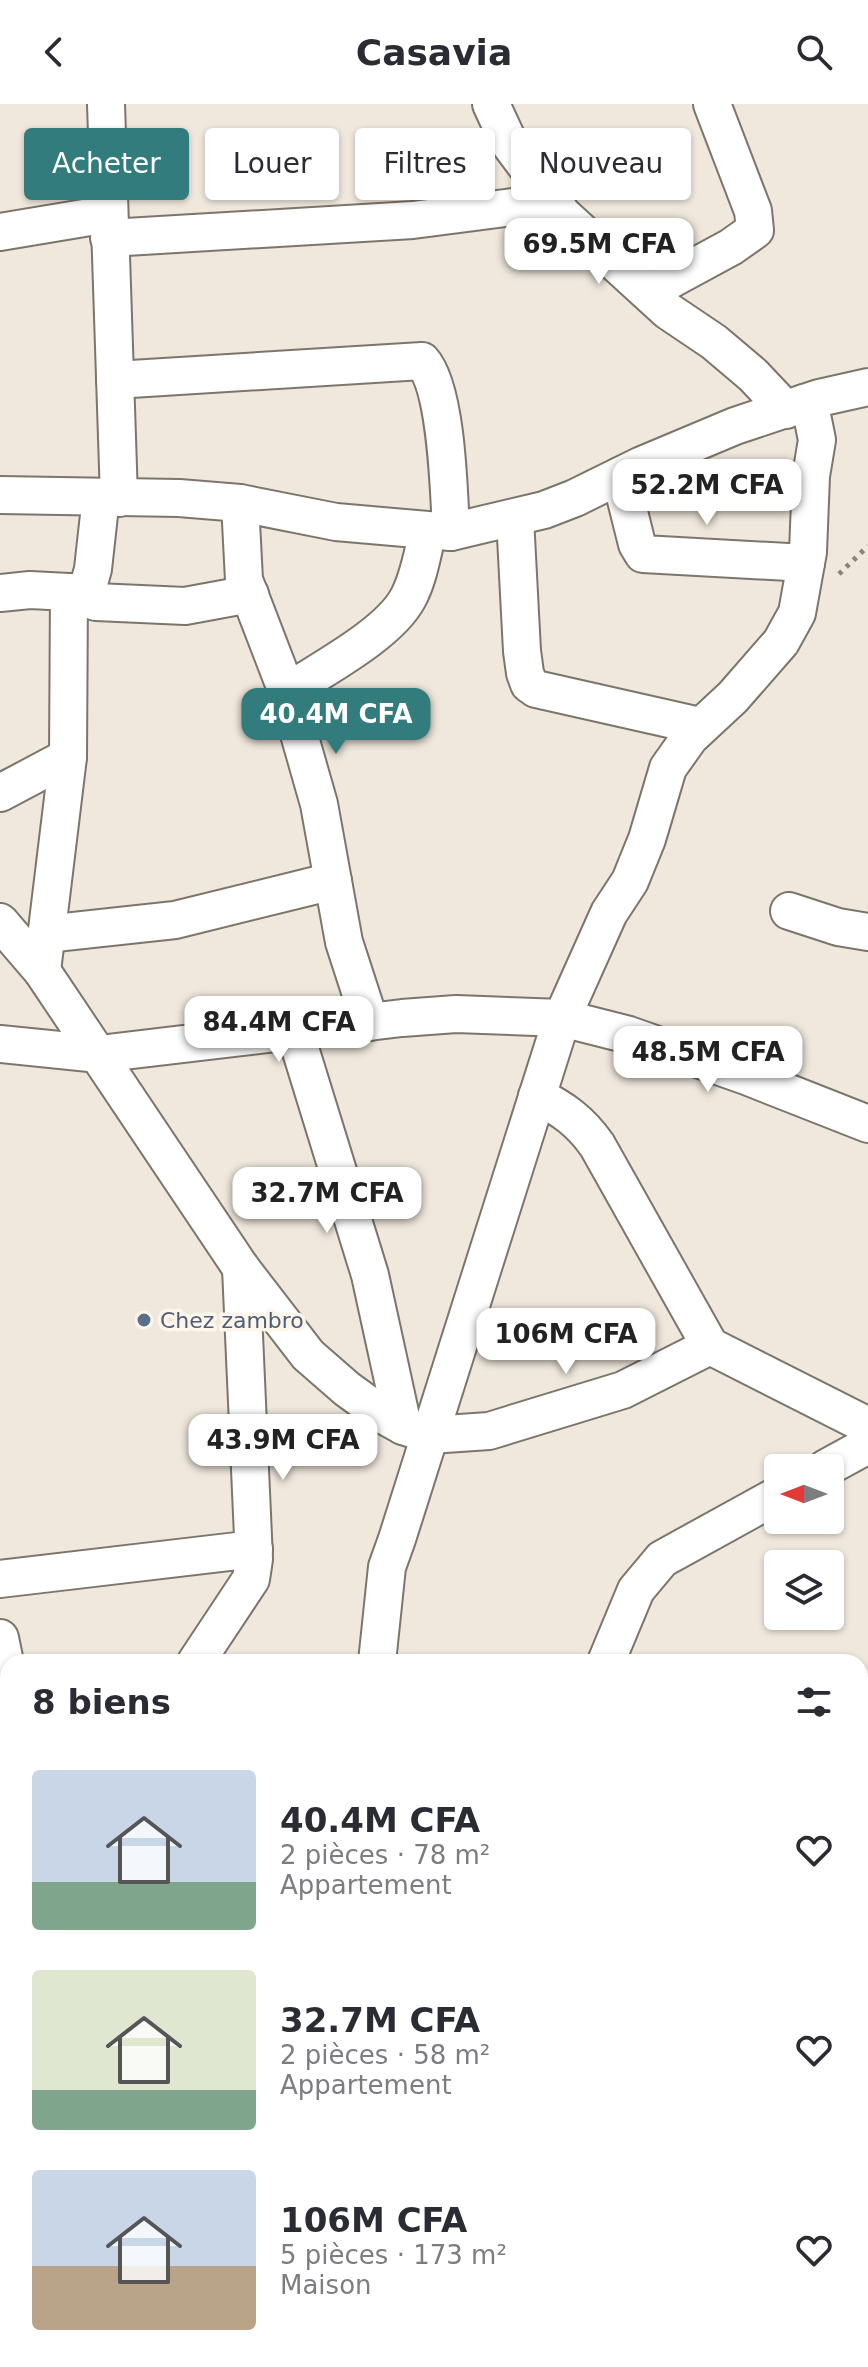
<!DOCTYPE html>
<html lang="fr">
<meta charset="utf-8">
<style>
body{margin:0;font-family:"DejaVu Sans",sans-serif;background:#f2f2f3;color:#2b2b33;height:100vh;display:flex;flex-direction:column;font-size:30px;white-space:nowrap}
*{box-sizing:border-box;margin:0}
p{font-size:26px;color:#7c7c81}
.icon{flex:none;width:44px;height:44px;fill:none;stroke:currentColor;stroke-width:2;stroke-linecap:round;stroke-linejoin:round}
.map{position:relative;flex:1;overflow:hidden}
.drawer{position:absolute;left:0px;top:1550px;width:868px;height:714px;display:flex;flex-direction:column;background:#fff;border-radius:24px 24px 0 0;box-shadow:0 2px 6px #0004}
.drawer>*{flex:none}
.banner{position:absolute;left:24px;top:24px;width:820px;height:72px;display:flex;gap:16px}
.needle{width:52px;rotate:270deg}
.tools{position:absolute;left:764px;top:1350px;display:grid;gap:16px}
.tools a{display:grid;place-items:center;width:80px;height:80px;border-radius:8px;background:#fff;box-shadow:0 2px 6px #0004;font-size:40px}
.price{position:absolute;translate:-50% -68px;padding:0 18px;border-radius:16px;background:#fff;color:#222;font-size:26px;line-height:52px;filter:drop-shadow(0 2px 4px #0008)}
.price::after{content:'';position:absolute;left:50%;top:48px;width:24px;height:18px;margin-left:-12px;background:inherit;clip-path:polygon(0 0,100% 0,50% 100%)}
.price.current{background:#337c7d;color:#fff}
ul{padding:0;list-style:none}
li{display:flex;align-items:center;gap:24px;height:200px;padding:0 32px}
li span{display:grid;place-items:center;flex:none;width:224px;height:160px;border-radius:8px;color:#555}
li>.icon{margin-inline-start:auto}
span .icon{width:96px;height:96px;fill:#fffc;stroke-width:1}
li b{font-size:34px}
h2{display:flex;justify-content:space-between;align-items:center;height:96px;padding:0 32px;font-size:34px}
.chip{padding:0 28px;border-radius:8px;background:#fff;box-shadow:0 2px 6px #0004;font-size:28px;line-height:72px}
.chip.current{background:#337c7d;color:#fff}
header{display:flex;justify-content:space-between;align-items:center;height:104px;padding:0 32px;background:#fff;font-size:36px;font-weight:800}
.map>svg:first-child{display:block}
</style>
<header><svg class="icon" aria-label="back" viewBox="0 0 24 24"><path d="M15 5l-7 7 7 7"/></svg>Casavia<svg class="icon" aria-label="search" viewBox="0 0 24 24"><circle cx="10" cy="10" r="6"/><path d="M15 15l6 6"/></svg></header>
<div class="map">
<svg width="868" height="2263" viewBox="0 0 868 2263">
<rect width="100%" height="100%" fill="#f0e8dd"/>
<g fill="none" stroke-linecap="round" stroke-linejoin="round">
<g stroke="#7c756b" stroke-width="40">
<g id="street">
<path d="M 106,0 L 119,394"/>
<path d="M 491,0 L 509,39 L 563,111 L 668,207 L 714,238 L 753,271 L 786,306"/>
<path d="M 0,128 L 108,110"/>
<path d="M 109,134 L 413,116 L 552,98"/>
<path d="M 648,188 L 731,143 L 755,126 L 753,107 L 712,0"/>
<path d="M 115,276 L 422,257 C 447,284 449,389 451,428"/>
<path d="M 620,372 L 637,440 L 643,450 L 806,459"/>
<path d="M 0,391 L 179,394 L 240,399 L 336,418 L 451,428 L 544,406 L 575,394 L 642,361 L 735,322 L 819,294 L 868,283"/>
<path d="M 240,399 L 244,476 L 287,588 L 319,700 L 344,838 L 370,918"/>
<path d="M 515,414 L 522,547 L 525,569 L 529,580 L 536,585 L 700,622"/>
<path d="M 0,489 L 30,486 L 69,488 L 96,498 L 185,502 L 250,490"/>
<path d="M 85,494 L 93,465 L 101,393"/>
<path d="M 287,588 C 322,565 389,530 408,494 C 419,474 422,450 428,428"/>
<path d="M 0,689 L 68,653"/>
<path d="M 789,807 L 838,823 L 868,828"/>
<path d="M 0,818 L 42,867 L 241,1164 L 308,1251 L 347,1285 L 383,1311 L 403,1322 L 430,1331 L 489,1327 L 623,1286 L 710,1242"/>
<path d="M 46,830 L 175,816 L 333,777"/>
<path d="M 42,867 L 68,653 L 69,488"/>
<path d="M 295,928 L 370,1171 L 403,1322"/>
<path d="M 0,940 L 99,950 L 402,914 L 456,910 L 562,914 L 629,931 L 746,972 L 868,1020"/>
<path d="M 537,992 C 563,1005 580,1017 597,1041 L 710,1242 L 868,1322"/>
<path d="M 826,1364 L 868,1341"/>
<path d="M 0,1475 L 254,1445"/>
<path d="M 0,1534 L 8,1573"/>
<path d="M 196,1558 L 251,1475 L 254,1455 L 241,1164"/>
<path d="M 377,1558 L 387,1463 L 397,1435 L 562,914 L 609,809 L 630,777 L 647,735 L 668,664 L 690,633 L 733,593 L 781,538 L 797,509 L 808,448 L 811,372 L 817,336 L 813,316 L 804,299"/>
<path d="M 606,1558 L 636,1486 L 662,1455 L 778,1391"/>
<path d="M 868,1727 L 868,1779"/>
<path d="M 0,1858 L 8,1843"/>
<path d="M 0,2113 L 8,2105"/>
<path d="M 860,2162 L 868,2149"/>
<path d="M 849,2256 L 851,2263"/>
</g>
</g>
<path stroke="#8a857d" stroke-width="5" stroke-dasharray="4 6" stroke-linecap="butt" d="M 839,470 L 868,442"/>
<use href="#street" stroke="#fff" stroke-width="36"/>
</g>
<circle fill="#5c6f8a" stroke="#fef6eb" stroke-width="3" cx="144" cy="1216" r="8"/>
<g text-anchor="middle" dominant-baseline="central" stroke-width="7" stroke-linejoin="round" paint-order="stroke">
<g font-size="22" fill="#4e5e75" stroke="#fef6eb" text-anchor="start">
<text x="160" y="1216">Chez zambro</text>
</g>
</g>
</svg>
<div class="tools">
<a><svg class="needle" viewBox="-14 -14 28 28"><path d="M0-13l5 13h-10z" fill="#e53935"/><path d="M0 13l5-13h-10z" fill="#7c7c81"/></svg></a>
<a><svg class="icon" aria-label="layers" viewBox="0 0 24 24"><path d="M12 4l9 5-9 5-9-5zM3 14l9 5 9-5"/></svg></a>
</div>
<b class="price" style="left:599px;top:182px">69.5M CFA</b>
<b class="price" style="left:707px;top:423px">52.2M CFA</b>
<b class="price current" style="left:336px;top:652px">40.4M CFA</b>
<b class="price" style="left:279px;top:960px">84.4M CFA</b>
<b class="price" style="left:708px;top:990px">48.5M CFA</b>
<b class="price" style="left:327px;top:1131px">32.7M CFA</b>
<b class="price" style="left:566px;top:1272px">106M CFA</b>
<b class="price" style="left:283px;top:1378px">43.9M CFA</b>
<div class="banner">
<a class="chip current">Acheter</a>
<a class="chip">Louer</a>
<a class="chip">Filtres</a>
<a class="chip">Nouveau</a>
</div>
<section class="drawer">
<h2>8 biens<svg class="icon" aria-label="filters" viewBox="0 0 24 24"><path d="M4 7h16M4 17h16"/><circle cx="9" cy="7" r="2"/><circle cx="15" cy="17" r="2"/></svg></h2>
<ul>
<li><span style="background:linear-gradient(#c9d6e8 70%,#7fa58c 0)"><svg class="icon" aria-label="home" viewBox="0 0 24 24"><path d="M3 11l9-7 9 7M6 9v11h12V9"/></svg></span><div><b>40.4M CFA</b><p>2 pièces · 78 m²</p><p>Appartement</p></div><svg class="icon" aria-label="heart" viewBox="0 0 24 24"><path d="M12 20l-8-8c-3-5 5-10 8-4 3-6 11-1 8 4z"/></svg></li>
<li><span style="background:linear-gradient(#dfe7d0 75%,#7fa58c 0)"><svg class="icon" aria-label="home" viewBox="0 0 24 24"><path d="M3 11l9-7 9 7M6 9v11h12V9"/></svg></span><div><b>32.7M CFA</b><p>2 pièces · 58 m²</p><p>Appartement</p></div><svg class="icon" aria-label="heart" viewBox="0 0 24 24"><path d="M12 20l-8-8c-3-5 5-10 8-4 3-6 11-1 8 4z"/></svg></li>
<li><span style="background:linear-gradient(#c9d6e8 60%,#b9a48a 0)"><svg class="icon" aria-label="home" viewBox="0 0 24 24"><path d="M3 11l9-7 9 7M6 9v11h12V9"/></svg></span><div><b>106M CFA</b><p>5 pièces · 173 m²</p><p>Maison</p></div><svg class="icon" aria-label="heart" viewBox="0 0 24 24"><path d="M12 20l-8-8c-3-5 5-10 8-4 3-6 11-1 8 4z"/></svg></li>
</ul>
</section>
</div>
